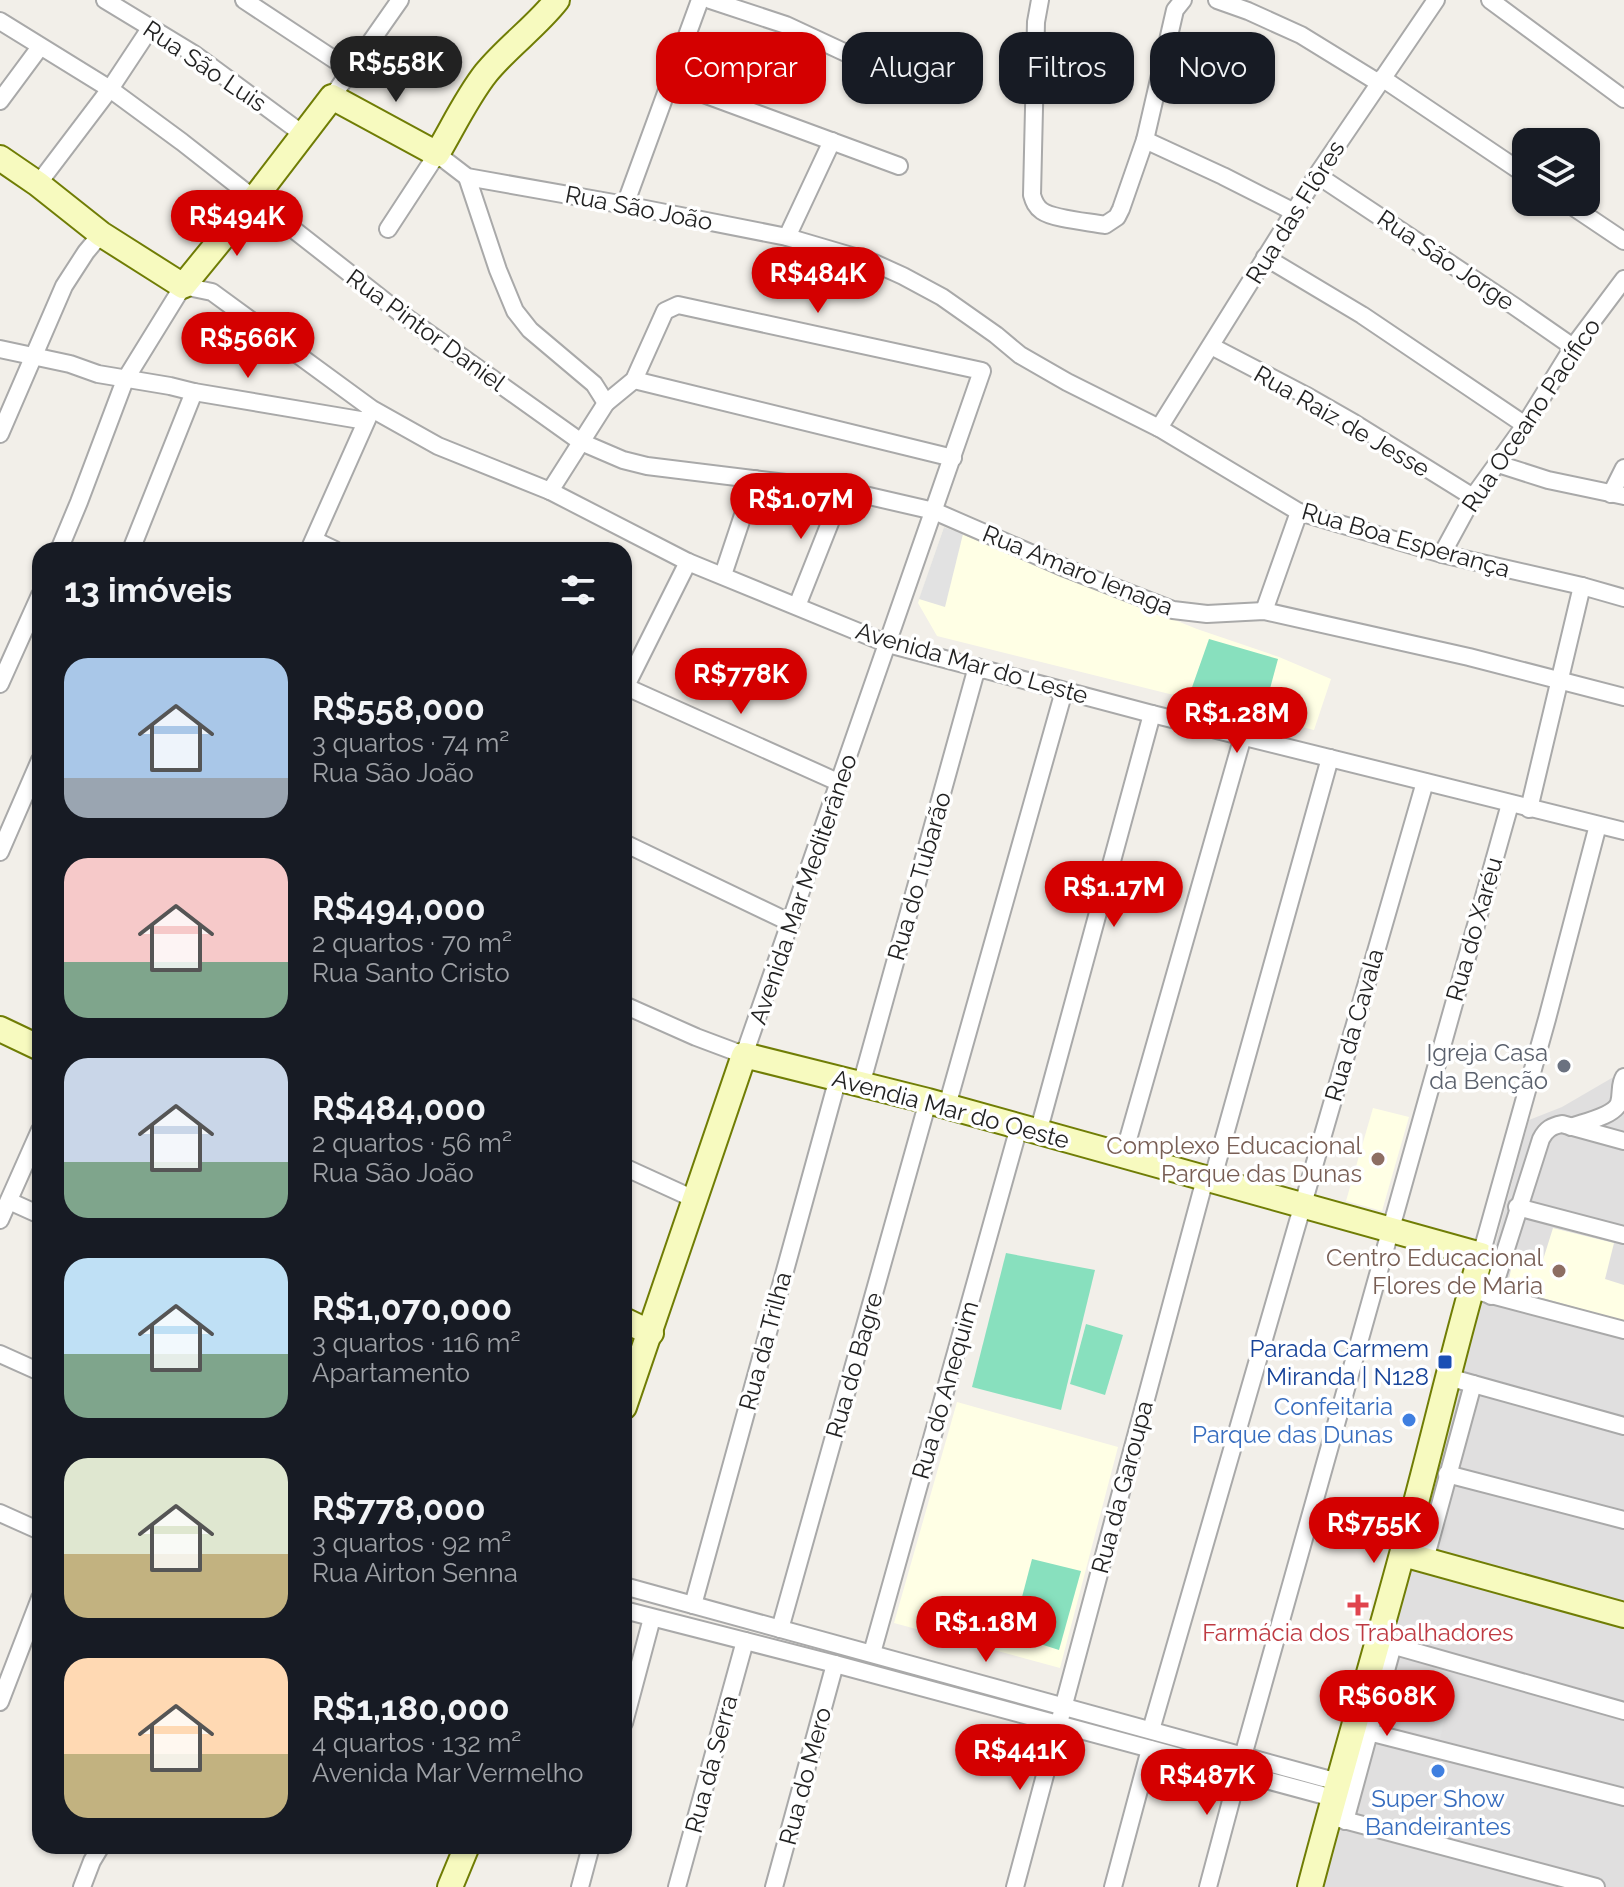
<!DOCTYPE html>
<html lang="pt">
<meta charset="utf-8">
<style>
body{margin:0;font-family:Raleway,sans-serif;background:#242831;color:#f1f3f6;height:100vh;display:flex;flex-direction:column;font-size:30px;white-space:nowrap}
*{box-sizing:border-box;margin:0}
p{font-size:26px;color:#9ea1a6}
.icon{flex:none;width:44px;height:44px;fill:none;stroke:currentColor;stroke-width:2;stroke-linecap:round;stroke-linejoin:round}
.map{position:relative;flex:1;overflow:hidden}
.details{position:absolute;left:32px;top:542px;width:600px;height:1312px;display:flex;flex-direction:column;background:#171b24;border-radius:24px;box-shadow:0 2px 6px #0004}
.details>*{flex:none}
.hud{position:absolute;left:656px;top:32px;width:760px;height:72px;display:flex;gap:16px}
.fabs{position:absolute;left:1512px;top:128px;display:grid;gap:16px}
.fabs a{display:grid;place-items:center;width:88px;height:88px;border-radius:16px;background:#171b24;box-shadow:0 2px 6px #0004;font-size:40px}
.price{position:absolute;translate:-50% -68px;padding:0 18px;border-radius:28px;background:#d40000;color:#fff;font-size:26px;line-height:52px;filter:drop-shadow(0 2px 4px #0008)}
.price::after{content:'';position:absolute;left:50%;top:48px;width:24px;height:18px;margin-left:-12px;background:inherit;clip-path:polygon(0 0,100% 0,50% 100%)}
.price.on{background:#222;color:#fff}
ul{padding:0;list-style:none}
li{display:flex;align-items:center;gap:24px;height:200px;padding:0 32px}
li span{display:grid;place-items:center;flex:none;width:224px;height:160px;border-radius:24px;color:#555}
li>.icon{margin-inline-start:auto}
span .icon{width:96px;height:96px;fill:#fffc;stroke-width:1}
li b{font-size:34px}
h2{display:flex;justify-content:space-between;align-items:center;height:96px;padding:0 32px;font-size:34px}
.tag{padding:0 28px;border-radius:24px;background:#171b24;box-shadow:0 2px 6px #0004;font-size:28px;line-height:72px}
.tag.on{background:#d40000;color:#fff}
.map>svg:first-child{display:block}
</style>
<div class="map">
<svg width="1624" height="1887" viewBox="0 0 1624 1887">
<rect width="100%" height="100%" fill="#f2efe9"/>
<path fill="#e0dfdf" d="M 1617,1075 L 1624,1076 L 1624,1887 L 1312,1887 L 1451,1407 L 1529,1120 L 1562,1107 Z"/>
<g fill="#ffffe5">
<path d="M 944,527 L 1197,629 L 1279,657 L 1331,679 L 1314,730 L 937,636 L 918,603 Z"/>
<path d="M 1373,1108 L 1409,1117 L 1382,1211 L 1346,1201 Z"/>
<path d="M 1553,1228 L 1614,1243 L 1605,1279 L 1624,1285 L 1624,1321 L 1507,1288 L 1514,1256 L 1542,1263 Z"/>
<path d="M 957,1402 L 1118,1447 L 1060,1668 L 894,1623 Z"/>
</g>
<g fill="#88e0be">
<path d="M 1209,639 L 1278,659 L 1265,707 L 1190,693 Z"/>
<path d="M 1006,1253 L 1095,1270 L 1061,1410 L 972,1387 Z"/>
<path d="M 1086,1324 L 1123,1335 L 1105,1395 L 1070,1384 Z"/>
<path d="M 1032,1559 L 1081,1571 L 1059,1650 L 1012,1635 Z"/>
</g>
<g fill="#e2e2e2">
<path d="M 944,527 L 963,534 L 945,607 L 919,599 Z"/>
<path d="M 1398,1689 L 1449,1701 L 1440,1738 L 1390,1726 Z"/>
</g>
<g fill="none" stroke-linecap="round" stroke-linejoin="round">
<g stroke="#a9a9a9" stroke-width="20">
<g id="street">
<path d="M 105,0 L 194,54 L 304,135"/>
<path d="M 244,0 L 350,70"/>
<path d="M 710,0 L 786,25 L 859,59"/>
<path d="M 1040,0 L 1036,22 L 1032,195 C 1034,202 1036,207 1042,211 C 1053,219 1090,222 1105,225 L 1117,217 L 1121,209 L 1145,140 L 1175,10 L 1183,0"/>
<path d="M 1217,0 L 1248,11 L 1301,35 L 1379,83"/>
<path d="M 1490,0 L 1624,99"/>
<path d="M 0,21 L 110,89 L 182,142 L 400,313 L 581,442 L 623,460 L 647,466 L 843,490 L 934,511 L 1065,568 L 1173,610 L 1207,614 L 1264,611 L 1469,657 L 1624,697"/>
<path d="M 1382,78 L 1526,175"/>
<path d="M 671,82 L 899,166"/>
<path d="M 332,97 L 400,0"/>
<path d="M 0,101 L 40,47"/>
<path d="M 1145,140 L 1223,176 L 1294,212"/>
<path d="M 1317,175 L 1514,306 L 1573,347"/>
<path d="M 467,177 L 498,270 L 515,311 L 530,330 L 594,384 L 606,403"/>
<path d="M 38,184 L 110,89 L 151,27"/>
<path d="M 1566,202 L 1624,241"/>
<path d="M 625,205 L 700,0"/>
<path d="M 388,229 L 437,154 L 467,177 L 625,205 L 787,237 L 872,262 L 903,276 L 942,297 L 996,335 L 1020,355 L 1067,382 L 1159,428 L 1299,512 L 1442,554 L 1582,586 L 1624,598"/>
<path d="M 787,237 L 832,141"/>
<path d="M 1265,257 L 1362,315 L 1525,425"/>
<path d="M 1211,346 L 1305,395 L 1354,423 L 1473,497"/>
<path d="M 0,349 L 70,364 L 98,374 L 170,386 L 194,392 L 366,421"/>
<path d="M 634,380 L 953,458"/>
<path d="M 1159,428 L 1317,175 L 1436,0"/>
<path d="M 0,434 L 64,286 L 86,252 L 101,234"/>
<path d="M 1498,464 L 1548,480 L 1624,496"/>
<path d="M 550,491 L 606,403 L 634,380 L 665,311 L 678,305 L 982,371 L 744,1055 L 696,1037 L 624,1005"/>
<path d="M 1611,494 L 1624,468"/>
<path d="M 314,540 L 335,550"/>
<path d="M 59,550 L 79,502 L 125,380 L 183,286 L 212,292 L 372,409 L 438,446 L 550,491 L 688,562 L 888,644 L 1152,714 L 1624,831"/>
<path d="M 131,550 L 194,392"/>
<path d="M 309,550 L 370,413"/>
<path d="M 1442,554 L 1473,497 L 1525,425 L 1573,347 L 1624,279"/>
<path d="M 723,575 L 755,479"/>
<path d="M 797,606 L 843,490"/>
<path d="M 1264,611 L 1299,512"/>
<path d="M 0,684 L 40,595"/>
<path d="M 624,686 L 840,783"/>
<path d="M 624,690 L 688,562"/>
<path d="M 1529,809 L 1582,586"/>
<path d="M 624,843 L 791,923"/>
<path d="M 0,852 L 40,760"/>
<path d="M 861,1085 L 977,667"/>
<path d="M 947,1106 L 1064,691"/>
<path d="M 1571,1127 C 1584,1122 1614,1116 1619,1103 C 1622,1093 1619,1085 1624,1077"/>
<path d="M 1038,1133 L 1152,714"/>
<path d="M 1123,1157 L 1243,736"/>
<path d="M 624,1167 L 694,1199"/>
<path d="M 1212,1181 L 1330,758"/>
<path d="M 9,1201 L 40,1215"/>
<path d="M 1517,1207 L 1624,1235"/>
<path d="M 0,1220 L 40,1130"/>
<path d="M 1481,1255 L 1547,1019 L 1598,825"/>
<path d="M 1480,1292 L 1624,1330"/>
<path d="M 1491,1296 L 1541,1139 C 1546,1129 1552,1126 1562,1124 L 1624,1141"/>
<path d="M 0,1354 L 40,1372"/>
<path d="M 1448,1377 L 1624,1426"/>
<path d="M 1447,1474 L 1624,1520"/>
<path d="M 0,1513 L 40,1531"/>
<path d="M 1425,1560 L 1473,1384"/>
<path d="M 624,1586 L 1338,1782"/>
<path d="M 693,1605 L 838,1078"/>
<path d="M 624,1610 L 835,1664 L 1333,1798"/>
<path d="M 780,1629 L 928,1101"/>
<path d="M 1377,1641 L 1624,1711"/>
<path d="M 872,1653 L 1019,1127"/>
<path d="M 0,1702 L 40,1598"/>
<path d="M 624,1723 L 652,1618"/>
<path d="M 1353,1728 L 1624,1797"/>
<path d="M 1151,1730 L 1425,782"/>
<path d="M 1329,1816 L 1596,1887"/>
<path d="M 1345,1821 L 1393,1645"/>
<path d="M 82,1887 L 92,1861 L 101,1846"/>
<path d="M 580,1887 L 591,1846"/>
<path d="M 677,1887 L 745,1641"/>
<path d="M 774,1887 L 835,1664"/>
<path d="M 1015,1887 L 1205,1179"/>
<path d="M 1113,1887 L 1150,1749"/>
<path d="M 1208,1887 L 1243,1756 L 1510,804"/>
</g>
</g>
<g stroke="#707d05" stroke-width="28">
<g id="secondary">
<path d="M 0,158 L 38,184 L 101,234 L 183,286 L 254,199 L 332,97 L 437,154 C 453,127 467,97 486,73 C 508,46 536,27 557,0"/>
<path d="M 0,1029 L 40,1048"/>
<path d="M 624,1320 L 651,1333"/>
<path d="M 624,1407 L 744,1055 L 928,1101 L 1481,1255 C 1452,1354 1430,1455 1402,1554 C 1372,1665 1339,1776 1310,1887"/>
<path d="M 1403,1554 L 1624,1615"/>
<path d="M 450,1887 L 467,1846"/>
</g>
</g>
<use href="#street" stroke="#fff" stroke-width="16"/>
<use href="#secondary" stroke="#f7fabf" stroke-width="24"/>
</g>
<circle fill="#6b7280" stroke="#fff" stroke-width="3" cx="1564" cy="1066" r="8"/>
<g fill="#8d6e63" stroke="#fff" stroke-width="3">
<circle cx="1378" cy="1159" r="8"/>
<circle cx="1559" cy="1271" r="8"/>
</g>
<rect fill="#1a4fb4" stroke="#fff" stroke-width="3" x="1437" y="1354" width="16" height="16" rx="4"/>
<g fill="#3f7fe0" stroke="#fff" stroke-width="3">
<circle cx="1409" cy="1420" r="8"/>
<circle cx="1438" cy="1771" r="8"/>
</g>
<path fill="#e0444e" stroke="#fff" stroke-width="3" d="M1354 1593h8v8h8v8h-8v8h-8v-8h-8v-8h8z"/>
<g text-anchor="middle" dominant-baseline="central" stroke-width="7" stroke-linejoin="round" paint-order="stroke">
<g font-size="24" fill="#222" stroke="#fff">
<text transform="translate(205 66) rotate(34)">Rua São Luis</text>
<text transform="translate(639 208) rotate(11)">Rua São João</text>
<text transform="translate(1295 212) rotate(-58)">Rua das Flôres</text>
<text transform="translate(1446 260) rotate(34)">Rua São Jorge</text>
<text transform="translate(426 330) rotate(36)">Rua Pintor Daniel</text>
<text transform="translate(1531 415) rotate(-56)">Rua Oceano Pacífico</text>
<text transform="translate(1342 421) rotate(30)">Rua Raiz de Jesse</text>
<text transform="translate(1406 540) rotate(16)">Rua Boa Esperança</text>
<text transform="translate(1078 570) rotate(22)">Rua Amaro Ienaga</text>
<text transform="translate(972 663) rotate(16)">Avenida Mar do Leste</text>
<text transform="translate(919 876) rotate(-74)">Rua do Tubarão</text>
<text transform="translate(803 889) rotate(-71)">Avenida Mar Mediterâneo</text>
<text transform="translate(1474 929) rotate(-74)">Rua do Xaréu</text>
<text transform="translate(1354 1025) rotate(-74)">Rua da Cavala</text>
<text transform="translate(951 1109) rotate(15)">Avendia Mar do Oeste</text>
<text transform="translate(765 1341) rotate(-75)">Rua da Trilha</text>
<text transform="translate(854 1365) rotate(-74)">Rua do Bagre</text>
<text transform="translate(945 1390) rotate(-74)">Rua do Anequim</text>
<text transform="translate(1122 1487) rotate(-75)">Rua da Garoupa</text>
<text transform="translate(711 1764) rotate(-75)">Rua da Serra</text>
<text transform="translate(805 1776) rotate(-75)">Rua do Mero</text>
</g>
<g font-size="24" fill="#5b616d" stroke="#fff" text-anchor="end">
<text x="1548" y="1052">Igreja Casa<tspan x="1548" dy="28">da Benção</tspan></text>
</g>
<g font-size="24" fill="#785e54" stroke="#fff" text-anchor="end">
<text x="1362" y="1145">Complexo Educacional<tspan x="1362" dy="28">Parque das Dunas</tspan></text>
<text x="1543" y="1257">Centro Educacional<tspan x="1543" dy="28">Flores de Maria</tspan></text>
</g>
<g font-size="24" fill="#164399" stroke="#fff" text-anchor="end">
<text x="1429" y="1348">Parada Carmem<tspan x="1429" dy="28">Miranda | N128</tspan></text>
</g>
<g font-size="24" fill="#366cbe" stroke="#fff" text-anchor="end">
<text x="1393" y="1406">Confeitaria<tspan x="1393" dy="28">Parque das Dunas</tspan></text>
<text x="1438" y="1798" text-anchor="middle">Super Show<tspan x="1438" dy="28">Bandeirantes</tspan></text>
</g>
<g font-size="24" fill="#be3a42" stroke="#fff">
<text x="1358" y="1632">Farmácia dos Trabalhadores</text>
</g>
</g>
</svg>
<div class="fabs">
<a><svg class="icon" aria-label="layers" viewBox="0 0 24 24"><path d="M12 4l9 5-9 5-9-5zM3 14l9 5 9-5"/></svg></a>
</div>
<b class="price on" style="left:396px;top:104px">R$558K</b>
<b class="price" style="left:237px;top:258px">R$494K</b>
<b class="price" style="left:818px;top:315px">R$484K</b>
<b class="price" style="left:248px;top:380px">R$566K</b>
<b class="price" style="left:801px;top:541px">R$1.07M</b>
<b class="price" style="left:741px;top:716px">R$778K</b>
<b class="price" style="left:1237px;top:755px">R$1.28M</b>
<b class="price" style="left:1114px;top:929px">R$1.17M</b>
<b class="price" style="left:1374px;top:1565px">R$755K</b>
<b class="price" style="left:986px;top:1664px">R$1.18M</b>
<b class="price" style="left:1387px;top:1738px">R$608K</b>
<b class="price" style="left:1020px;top:1792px">R$441K</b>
<b class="price" style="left:1207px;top:1817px">R$487K</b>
<div class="hud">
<a class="tag on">Comprar</a>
<a class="tag">Alugar</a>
<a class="tag">Filtros</a>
<a class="tag">Novo</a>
</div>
<section class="details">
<h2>13 imóveis<svg class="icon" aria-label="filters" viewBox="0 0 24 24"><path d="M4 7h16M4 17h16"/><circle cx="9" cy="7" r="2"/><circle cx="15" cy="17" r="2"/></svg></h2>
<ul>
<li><span style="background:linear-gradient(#a9c7e8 75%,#9aa5b1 0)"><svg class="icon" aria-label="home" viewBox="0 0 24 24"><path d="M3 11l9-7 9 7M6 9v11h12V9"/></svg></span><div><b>R$558,000</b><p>3 quartos · 74 m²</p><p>Rua São João</p></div></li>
<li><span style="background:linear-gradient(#f6c9c9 65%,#7fa58c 0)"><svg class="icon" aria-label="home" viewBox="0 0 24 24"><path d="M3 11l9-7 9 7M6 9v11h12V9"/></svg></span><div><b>R$494,000</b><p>2 quartos · 70 m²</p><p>Rua Santo Cristo</p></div></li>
<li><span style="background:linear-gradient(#c9d6e8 65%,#7fa58c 0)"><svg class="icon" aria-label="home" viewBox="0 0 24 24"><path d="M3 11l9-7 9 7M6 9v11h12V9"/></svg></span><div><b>R$484,000</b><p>2 quartos · 56 m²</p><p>Rua São João</p></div></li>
<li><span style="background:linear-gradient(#bfe0f5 60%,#7fa58c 0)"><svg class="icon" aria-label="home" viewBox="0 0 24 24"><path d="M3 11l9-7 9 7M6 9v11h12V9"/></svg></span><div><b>R$1,070,000</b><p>3 quartos · 116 m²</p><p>Apartamento</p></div></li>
<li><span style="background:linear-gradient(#dfe7d0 60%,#c2b280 0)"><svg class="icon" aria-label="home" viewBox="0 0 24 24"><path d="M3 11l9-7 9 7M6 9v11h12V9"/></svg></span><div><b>R$778,000</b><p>3 quartos · 92 m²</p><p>Rua Airton Senna</p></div></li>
<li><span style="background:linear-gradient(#ffd9b3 60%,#c2b280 0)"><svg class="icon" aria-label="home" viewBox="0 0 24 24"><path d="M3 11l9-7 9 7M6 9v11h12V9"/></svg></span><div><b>R$1,180,000</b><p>4 quartos · 132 m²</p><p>Avenida Mar Vermelho</p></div></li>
</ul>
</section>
</div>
